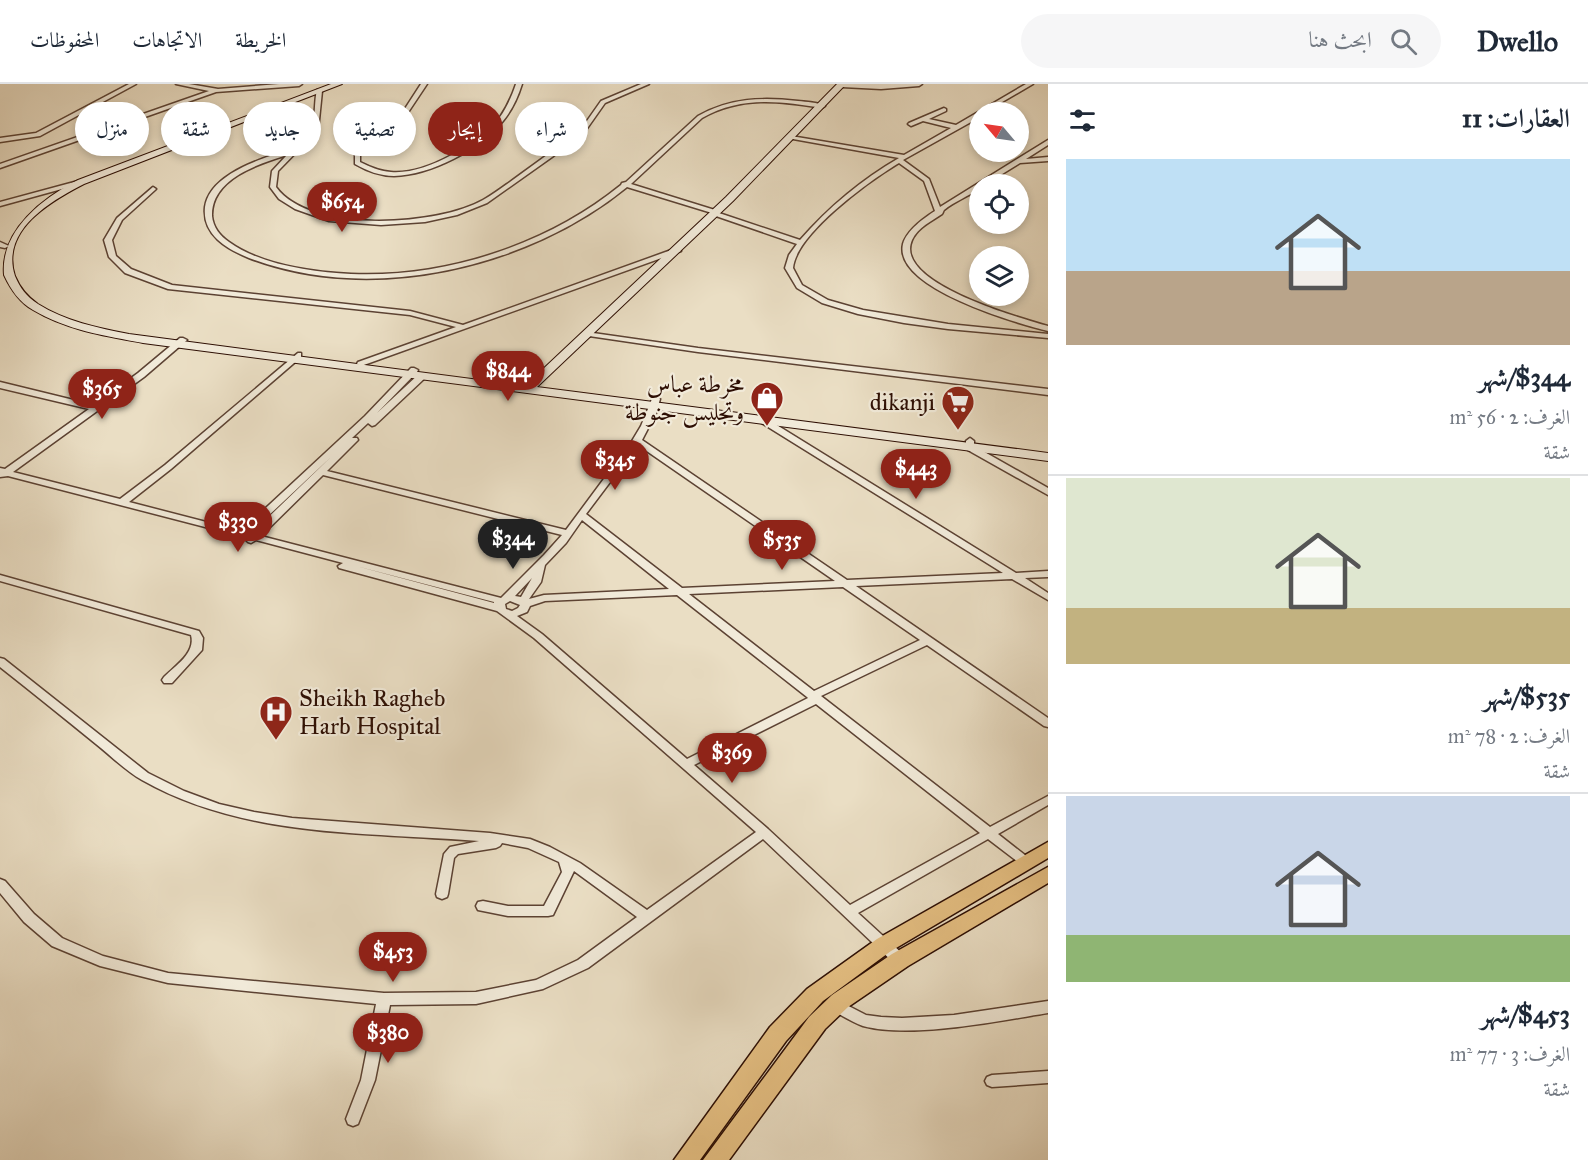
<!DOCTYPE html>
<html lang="ar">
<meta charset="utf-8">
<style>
body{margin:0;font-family:"IM FELL Great Primer",Amiri,serif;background:#f6f6f7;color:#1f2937;direction:rtl;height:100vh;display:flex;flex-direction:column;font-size:22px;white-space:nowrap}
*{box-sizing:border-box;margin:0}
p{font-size:20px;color:#747a83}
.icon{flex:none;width:33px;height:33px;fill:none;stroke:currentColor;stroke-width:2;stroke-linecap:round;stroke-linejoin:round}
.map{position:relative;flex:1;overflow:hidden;direction:ltr}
.panel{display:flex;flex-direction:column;background:#fff;width:540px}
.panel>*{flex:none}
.banner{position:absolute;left:18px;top:18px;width:570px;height:54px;direction:rtl;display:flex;gap:12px}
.needle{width:39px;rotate:299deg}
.tools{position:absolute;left:969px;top:18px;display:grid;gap:12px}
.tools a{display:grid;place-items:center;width:60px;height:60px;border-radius:50%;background:#fff;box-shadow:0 3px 9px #0003;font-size:30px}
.price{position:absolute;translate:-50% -51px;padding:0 14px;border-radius:21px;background:#8f2418;color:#fff;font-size:20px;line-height:39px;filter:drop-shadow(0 2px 3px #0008)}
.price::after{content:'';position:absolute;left:50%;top:36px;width:18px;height:14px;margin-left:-9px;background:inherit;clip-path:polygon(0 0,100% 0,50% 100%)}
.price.active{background:#222;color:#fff}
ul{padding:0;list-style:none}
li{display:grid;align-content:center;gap:12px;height:318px;padding:0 18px}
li+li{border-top:2px solid #e0e1e3}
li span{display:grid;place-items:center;height:186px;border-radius:0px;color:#555}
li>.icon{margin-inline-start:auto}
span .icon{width:108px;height:108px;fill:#fffc;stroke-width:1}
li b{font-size:26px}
h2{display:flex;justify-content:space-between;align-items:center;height:72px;padding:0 18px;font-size:26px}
.chip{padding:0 21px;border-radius:27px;background:#fff;box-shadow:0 3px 9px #0003;font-size:21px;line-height:54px}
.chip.active{background:#8f2418;color:#fff}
header{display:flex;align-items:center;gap:36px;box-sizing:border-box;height:84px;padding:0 30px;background:#fff;border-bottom:2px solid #e0e1e3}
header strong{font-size:28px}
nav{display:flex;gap:33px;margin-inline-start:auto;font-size:21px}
.search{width:420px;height:54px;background:#f6f6f7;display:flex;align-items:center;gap:15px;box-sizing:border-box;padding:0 21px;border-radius:33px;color:#747a83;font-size:22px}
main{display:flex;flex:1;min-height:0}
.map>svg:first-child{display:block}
</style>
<header>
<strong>Dwello</strong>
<div class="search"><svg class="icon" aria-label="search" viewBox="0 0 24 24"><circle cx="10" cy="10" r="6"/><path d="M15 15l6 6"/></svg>ابحث هنا</div>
<nav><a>الخريطة</a><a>الاتجاهات</a><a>المحفوظات</a></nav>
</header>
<main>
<section class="panel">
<h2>العقارات: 11<svg class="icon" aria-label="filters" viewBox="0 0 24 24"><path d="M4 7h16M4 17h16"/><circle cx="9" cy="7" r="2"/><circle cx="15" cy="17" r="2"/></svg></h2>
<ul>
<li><span style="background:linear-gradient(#bfe0f5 60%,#b9a48a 0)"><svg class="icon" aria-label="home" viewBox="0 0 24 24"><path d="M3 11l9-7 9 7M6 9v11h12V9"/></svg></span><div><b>$344/شهر</b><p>الغرف: 2 · 56 m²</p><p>شقة</p></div></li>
<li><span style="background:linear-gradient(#dfe7d0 70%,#c2b280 0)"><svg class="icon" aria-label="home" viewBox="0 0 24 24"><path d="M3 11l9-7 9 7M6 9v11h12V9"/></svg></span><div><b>$535/شهر</b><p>الغرف: 2 · 78 m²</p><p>شقة</p></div></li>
<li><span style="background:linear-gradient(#c9d6e8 75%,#8fb573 0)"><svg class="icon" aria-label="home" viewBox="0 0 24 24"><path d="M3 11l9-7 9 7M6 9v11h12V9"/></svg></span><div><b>$453/شهر</b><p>الغرف: 3 · 77 m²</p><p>شقة</p></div></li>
</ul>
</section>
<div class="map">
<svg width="1048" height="1076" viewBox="0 0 1048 1076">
<rect width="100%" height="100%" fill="#eadec4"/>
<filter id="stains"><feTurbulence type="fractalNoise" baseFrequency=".00333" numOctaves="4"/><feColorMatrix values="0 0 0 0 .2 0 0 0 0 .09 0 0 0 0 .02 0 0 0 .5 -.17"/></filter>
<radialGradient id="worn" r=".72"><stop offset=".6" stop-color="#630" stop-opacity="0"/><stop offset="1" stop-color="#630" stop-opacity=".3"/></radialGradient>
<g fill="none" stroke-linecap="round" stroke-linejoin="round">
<g stroke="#5c4233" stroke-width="3">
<g id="street">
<path d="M 129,0 L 136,0 L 40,52 L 0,58 L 0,54 L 36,49 Z"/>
<path d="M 176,0 L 189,0 L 218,5 L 279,0 L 302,0 L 299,2 L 216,8 L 0,84 L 0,80 L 209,7 Z"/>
<path d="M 421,0 L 427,0 L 401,39 L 360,70 L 360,78 C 370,83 379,87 391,88 C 426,91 478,60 500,33 C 507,23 512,12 516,0 L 522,0 C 518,13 512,26 503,37 C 479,66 431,91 394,92 C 380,92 367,87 355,80 L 355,68 L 397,37 Z"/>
<path d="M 641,0 L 649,0 L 605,19 L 586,46 L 552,73 L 487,119 L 457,131 L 425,138 L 381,141 L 329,137 L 295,125 L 279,115 L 270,103 L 272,87 L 287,71 C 258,80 211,95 212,132 C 213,143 220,152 229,158 C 261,181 312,188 351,190 C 446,194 547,161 621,101 L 622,99 L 626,98 L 698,32 C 730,14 762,13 798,17 C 807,18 817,18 825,22 L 822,24 C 779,17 741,12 702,34 L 631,100 L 718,127 L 719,129 L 800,156 C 829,123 861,96 899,74 L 793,55 L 791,54 L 791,52 L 904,71 L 951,44 L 923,37 L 911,42 L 908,40 L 909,39 L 944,24 L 946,25 L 946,27 L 929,35 L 956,41 L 1026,0 L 1033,0 L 985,28 L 980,28 L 980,33 L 903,76 L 929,95 L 940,123 L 1048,56 L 1048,61 L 1026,75 L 1048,73 L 1048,77 L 1020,79 L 986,100 L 980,100 L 980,105 C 968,112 954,118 944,126 C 943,127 943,129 942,130 C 932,137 918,143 912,156 C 893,199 1020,234 1048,242 L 1048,247 C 1016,239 893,204 903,160 C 907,146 924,134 935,127 L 924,97 L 899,79 C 869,97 796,150 793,184 L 802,201 L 828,216 L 863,226 L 948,240 L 1048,250 L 1048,254 L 948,245 L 904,239 L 858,230 L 822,219 L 797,204 L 785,184 L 789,171 L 797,160 L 713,131 L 712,129 L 627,103 C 528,184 371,221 249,174 C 227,165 202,151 205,123 C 209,95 247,80 270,72 C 277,70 286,69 292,65 C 298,62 309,52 311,46 C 316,37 314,17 317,6 L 322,7 L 318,46 L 278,87 L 276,103 C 310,150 437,142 483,116 C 492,111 501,104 510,98 C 526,86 542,75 558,63 L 529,56 L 529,54 L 561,60 L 582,44 L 601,17 Z"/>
<path d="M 840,0 L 922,0 L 919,2 L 881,5 L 842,3 Z"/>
<path d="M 78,97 L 80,98 L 80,100 L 0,122 L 0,118 Z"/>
<path d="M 153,103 L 156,105 L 155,106 L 122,136 L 112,156 L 116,172 L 131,185 L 172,201 L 410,227 L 463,241 L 674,165 L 681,167 L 361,282 L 357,280 L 358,278 L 456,243 L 410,231 L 168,205 L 125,189 L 109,173 L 104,156 L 117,134 Z"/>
<path d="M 0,158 L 9,162 L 5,164 L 0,163 Z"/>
<path d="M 586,248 L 698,264 L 1048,305 L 1048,311 L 698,268 L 589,252 L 586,252 Z"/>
<path d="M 180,254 L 183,254 L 187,256 L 144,293 L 13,388 L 120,415 L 165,381 L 298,269 L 301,269 L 301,273 L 171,385 L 129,418 L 241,447 L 365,332 L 411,284 L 414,284 L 418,286 L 417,288 L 377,329 L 419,290 L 425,290 L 425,294 L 375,341 L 372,342 L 368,339 L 352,354 L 357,354 L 358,356 L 327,387 L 566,446 L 632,357 L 641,342 L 652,315 L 656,312 L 660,315 L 656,329 L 642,356 L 847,496 L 1003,489 L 760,338 L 760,329 L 764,326 L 768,329 L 767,335 L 1016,489 L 1048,487 L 1048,493 L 1025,494 L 1048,509 L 1048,516 L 1012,495 L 856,502 L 1048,634 L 1048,643 L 1044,642 L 927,561 L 821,612 L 990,743 L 1048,712 L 1048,721 L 998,750 L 1030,775 L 1032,778 L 1030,781 L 1026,783 L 1022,781 L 988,755 L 858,829 L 905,872 L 907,876 L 905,880 L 900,881 L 895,880 L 763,755 L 588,884 L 543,905 L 476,920 L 390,921 L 375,996 L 358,1040 L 353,1042 L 348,1040 L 346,1035 L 361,996 L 376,920 L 168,899 L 100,882 L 52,862 L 24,838 L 0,809 L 0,795 L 5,797 L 34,830 L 62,854 L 103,872 L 168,889 L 384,909 L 476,908 L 536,896 L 578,876 L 637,833 L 574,787 L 553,831 L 548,832 L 508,832 L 478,826 L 476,822 L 478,818 L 483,817 L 508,822 L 544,822 L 562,788 L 559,778 L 528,764 L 502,759 L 500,762 L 496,764 L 458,770 L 454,774 L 448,810 L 447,813 L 442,815 L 437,813 L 436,810 L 444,770 L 450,763 L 479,757 C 366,748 244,754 142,696 C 126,687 111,672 96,660 C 64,634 32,608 0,583 L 0,574 L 4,575 L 148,689 L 184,707 L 219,720 L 254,728 L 292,734 L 490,749 L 530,755 L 550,763 L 580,779 L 647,826 L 756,748 L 534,554 L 497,527 L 339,484 L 338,482 L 343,479 L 256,456 L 251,459 L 248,458 L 246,456 L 247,454 L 237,455 L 236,451 L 8,392 L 0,393 L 0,384 L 5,385 L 89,325 L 0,304 L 0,298 L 94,321 L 138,289 ZM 638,361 L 835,497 L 682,504 L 586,430 ZM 332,372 L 252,449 L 250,449 ZM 323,391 L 562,451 L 544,471 L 501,514 L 261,452 ZM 582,436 L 669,505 L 544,511 L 529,515 L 541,498 L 545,481 L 566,459 ZM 356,482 L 494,518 L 494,519 ZM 532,494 L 521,513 L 515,512 ZM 843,503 L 920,556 L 814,607 L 689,510 ZM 677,511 L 807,613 L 808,614 L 687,675 L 542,550 L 517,532 L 527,528 L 530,522 L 545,517 ZM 510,517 L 520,521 L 518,524 L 512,527 L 506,525 L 505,520 ZM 816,620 L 980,749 L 850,821 L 768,745 L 694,681 Z"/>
<path d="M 970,354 L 974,357 L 974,362 L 1048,404 L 1048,411 L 966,365 L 966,357 Z"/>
<path d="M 0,491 L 199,547 L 203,554 L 202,566 L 172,599 L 164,599 L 162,596 L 164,593 C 175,582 196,569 191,551 L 0,497 Z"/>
<path d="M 835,915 L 866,931 L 881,933 L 902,934 L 954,931 L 1048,917 L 1048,929 C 998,937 912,955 863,942 C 852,938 841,931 830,925 L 828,921 L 830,917 Z"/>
<path d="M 1048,987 L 1048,999 L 992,1003 L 987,1001 L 985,997 L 987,993 L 992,991 Z"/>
</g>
</g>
<g stroke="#2d0e03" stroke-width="2">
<path id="secondary" d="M 331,0 L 342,0 L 84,100 C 51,117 0,146 15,192 C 20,204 26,212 38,220 C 65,237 98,244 129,250 L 525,302 L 726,113 L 837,0 L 846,0 L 733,117 L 537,303 L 1048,369 L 1048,377 L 143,259 C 106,252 66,246 33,226 C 19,218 11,206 4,191 C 0,145 45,113 78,96 Z"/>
</g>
<g stroke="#2d0e03" stroke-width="3">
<g id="primary">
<path d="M 1048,758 L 1048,774 L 891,867 L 823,917 L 786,957 L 700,1076 L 674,1076 L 770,943 L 807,905 L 877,855 Z"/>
<path d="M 1048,783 L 1048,799 L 908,882 L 848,923 L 825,945 L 729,1076 L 703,1076 L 809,933 L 832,911 L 892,870 Z"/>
</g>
</g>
<use href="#street" fill="#f1ead9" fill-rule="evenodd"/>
<use href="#secondary" fill="#f1ead9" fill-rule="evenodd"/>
<use href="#primary" fill="#e5bf82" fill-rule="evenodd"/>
</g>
<defs>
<g id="shop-pin" transform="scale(1.725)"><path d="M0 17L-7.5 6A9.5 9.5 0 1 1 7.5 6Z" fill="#8f2418" stroke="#f1ead9"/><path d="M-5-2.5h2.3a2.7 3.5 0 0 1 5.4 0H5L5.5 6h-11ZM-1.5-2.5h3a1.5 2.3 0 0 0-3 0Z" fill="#fff"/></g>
<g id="supermarket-pin" transform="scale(1.725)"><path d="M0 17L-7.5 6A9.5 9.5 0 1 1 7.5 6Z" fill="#8f2418" stroke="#f1ead9"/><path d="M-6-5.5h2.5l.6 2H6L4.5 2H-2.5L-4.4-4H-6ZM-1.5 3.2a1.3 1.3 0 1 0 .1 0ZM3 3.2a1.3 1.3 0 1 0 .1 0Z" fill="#fff"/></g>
<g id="hospital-pin" transform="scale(1.725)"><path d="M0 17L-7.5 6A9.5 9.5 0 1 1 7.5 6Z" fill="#8f2418" stroke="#f1ead9"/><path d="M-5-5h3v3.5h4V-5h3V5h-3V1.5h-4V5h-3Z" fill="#fff"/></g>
</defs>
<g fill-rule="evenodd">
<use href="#shop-pin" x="767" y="314"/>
<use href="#supermarket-pin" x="958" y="318"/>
<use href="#hospital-pin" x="276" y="628"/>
</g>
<g text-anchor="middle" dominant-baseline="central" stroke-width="4.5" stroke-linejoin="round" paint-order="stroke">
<g font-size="24" fill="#2d0e03" stroke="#f1ead9" text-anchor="end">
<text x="744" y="300">مخرطة عباس<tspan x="744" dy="28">وتجليس جنوطة</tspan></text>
<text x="935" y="318">dikanji</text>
<text x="299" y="614" text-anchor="start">Sheikh Ragheb<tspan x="299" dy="28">Harb Hospital</tspan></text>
</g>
</g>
<rect width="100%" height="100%" filter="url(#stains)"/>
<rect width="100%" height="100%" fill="url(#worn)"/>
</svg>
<div class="tools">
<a><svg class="needle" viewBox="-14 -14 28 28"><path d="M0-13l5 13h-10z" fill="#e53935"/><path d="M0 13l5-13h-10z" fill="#747a83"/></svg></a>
<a><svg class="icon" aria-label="locate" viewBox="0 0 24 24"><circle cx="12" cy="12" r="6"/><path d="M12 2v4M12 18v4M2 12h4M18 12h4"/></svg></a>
<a><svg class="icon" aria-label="layers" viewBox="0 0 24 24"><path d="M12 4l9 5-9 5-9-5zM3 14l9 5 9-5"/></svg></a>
</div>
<b class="price" style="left:342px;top:149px">$654</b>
<b class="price" style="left:508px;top:318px">$844</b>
<b class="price" style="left:102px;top:336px">$365</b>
<b class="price" style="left:615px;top:407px">$345</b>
<b class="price" style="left:916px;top:416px">$443</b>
<b class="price" style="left:238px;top:469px">$330</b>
<b class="price active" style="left:513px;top:486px">$344</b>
<b class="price" style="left:782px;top:487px">$535</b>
<b class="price" style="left:732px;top:700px">$369</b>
<b class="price" style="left:393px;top:899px">$453</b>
<b class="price" style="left:388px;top:980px">$380</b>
<div class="banner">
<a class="chip">شراء</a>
<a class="chip active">إيجار</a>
<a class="chip">تصفية</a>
<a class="chip">جديد</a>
<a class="chip">شقة</a>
<a class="chip">منزل</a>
</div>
</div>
</main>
